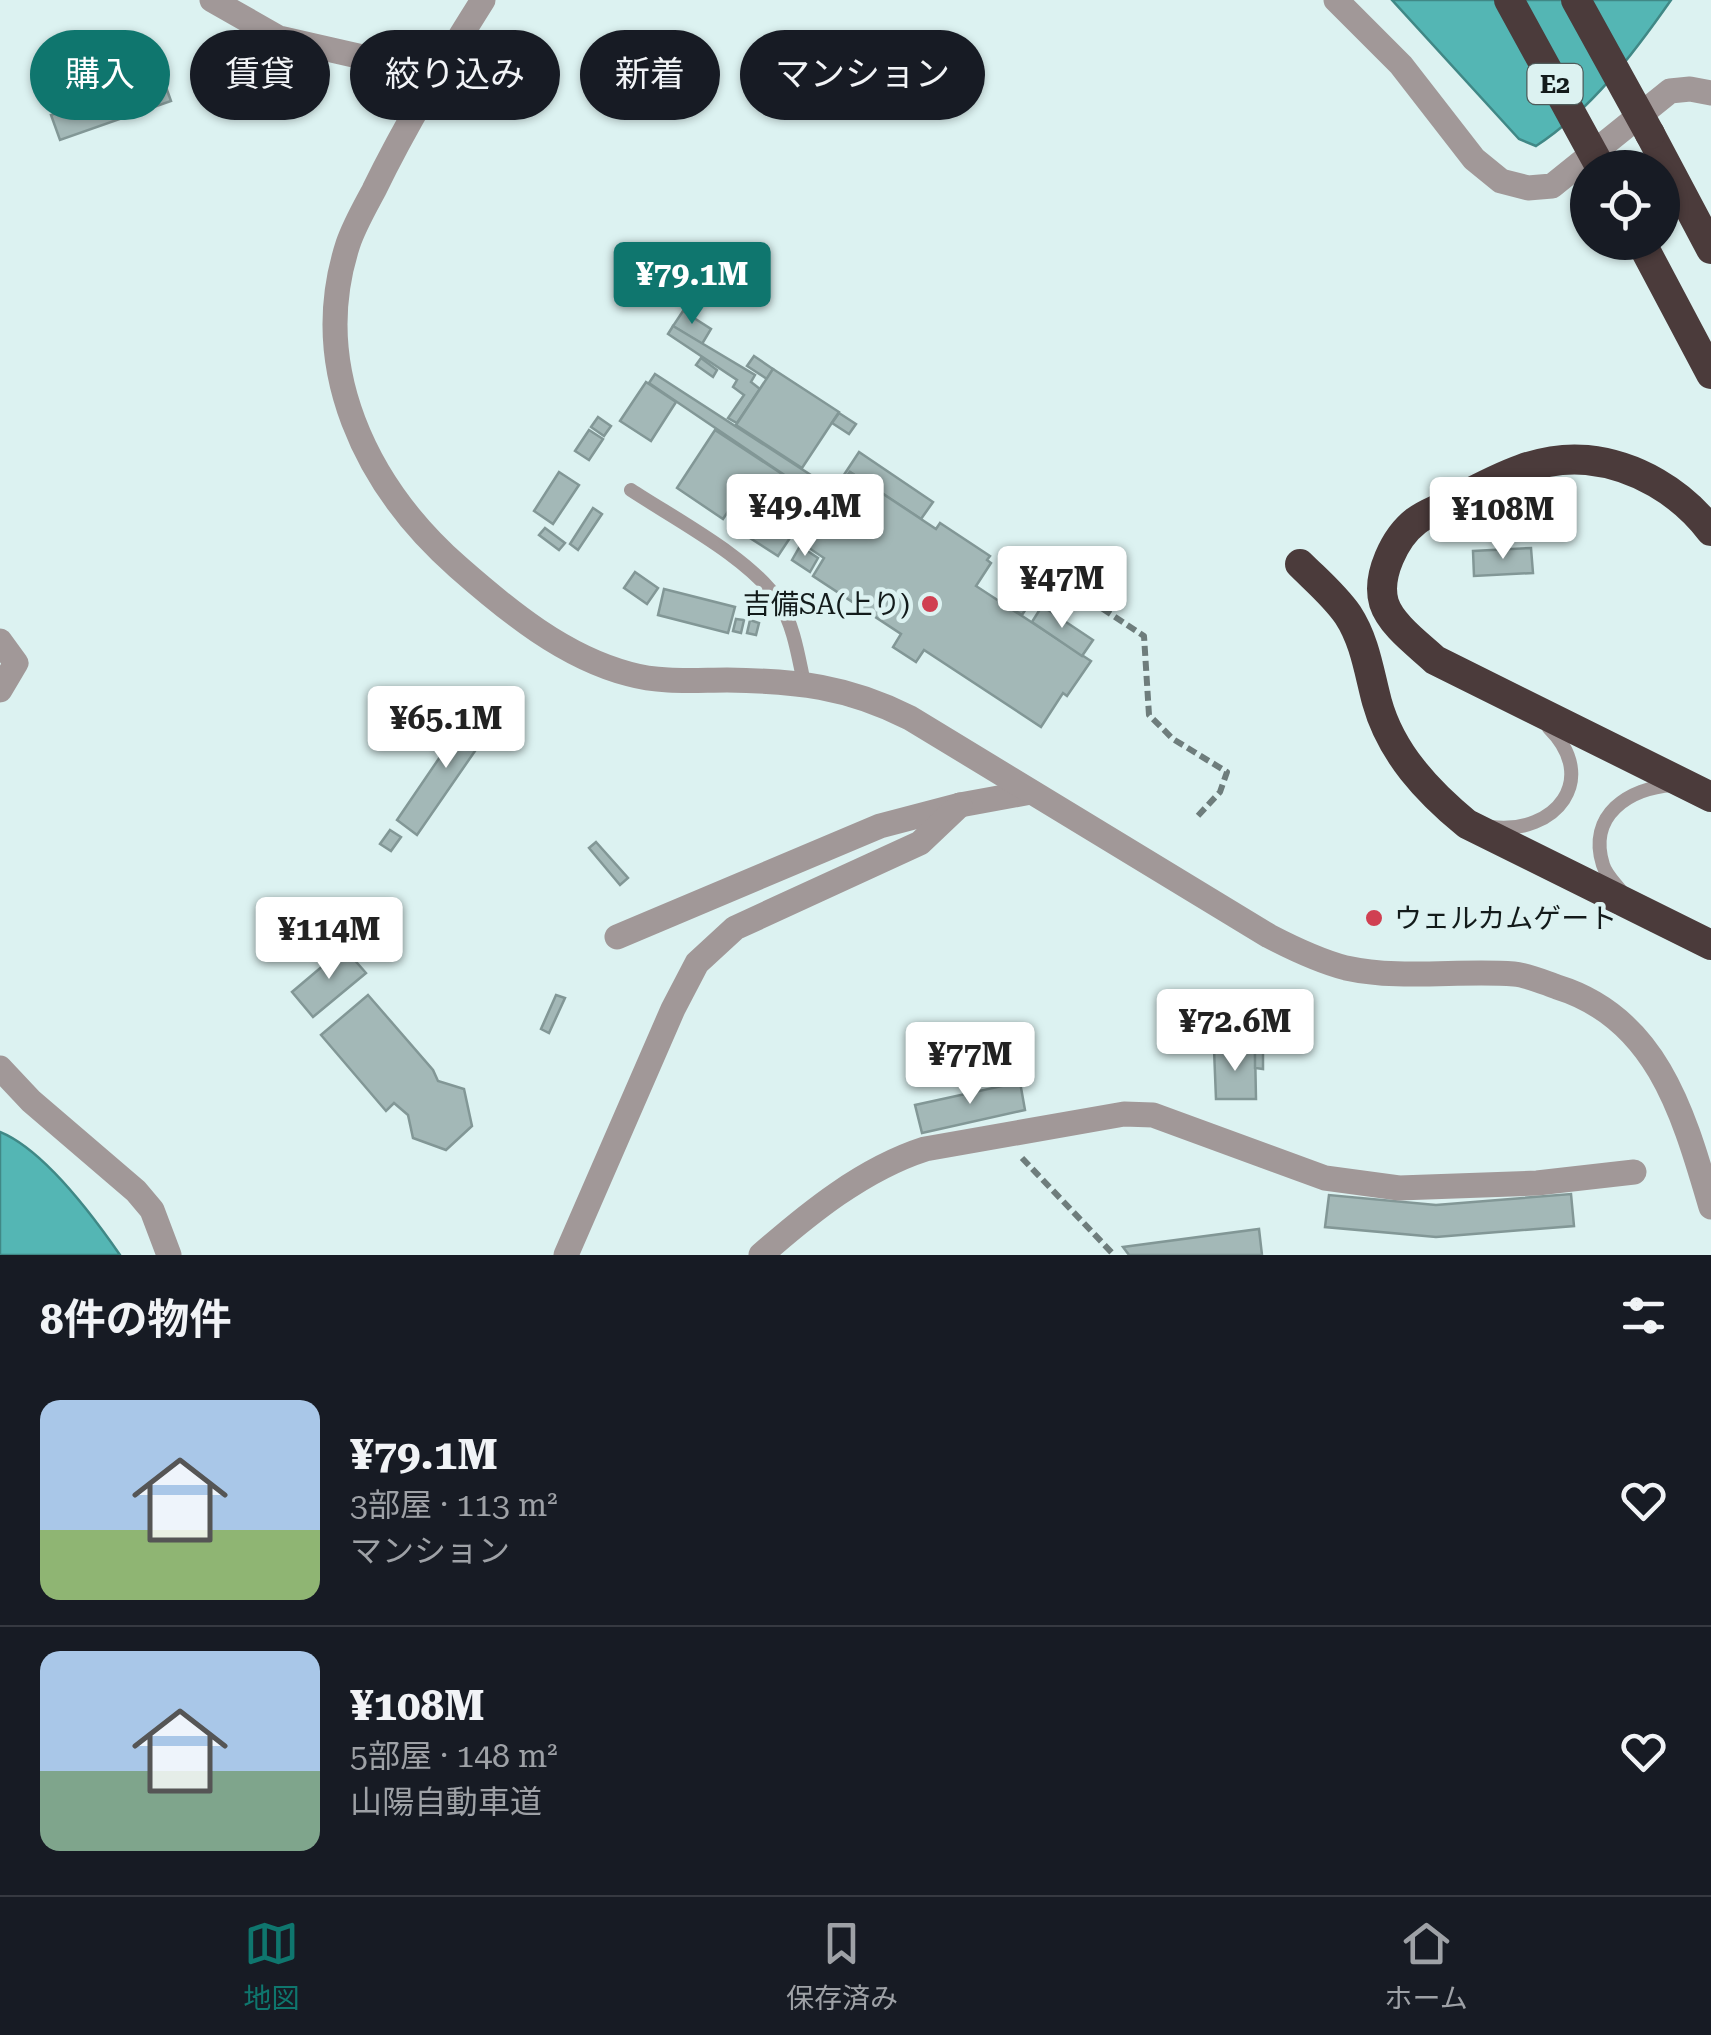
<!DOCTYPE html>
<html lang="ja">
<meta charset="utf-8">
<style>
body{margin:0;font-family:"Roboto Serif","Noto Sans JP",serif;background:#242831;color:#f1f3f6;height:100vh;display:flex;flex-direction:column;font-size:38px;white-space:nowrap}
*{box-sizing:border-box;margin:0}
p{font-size:32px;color:#9ea1a6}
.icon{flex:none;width:55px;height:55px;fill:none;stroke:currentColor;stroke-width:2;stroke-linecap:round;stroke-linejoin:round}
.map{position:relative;height:1255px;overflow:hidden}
.details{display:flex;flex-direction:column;background:#171b24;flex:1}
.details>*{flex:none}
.guide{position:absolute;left:30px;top:30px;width:1000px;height:90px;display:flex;gap:20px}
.controls{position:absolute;left:1570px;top:150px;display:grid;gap:20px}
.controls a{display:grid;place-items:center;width:110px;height:110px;border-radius:50%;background:#171b24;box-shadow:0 2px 8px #0004;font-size:50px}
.price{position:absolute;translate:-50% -85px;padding:0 22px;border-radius:10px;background:#fff;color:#222;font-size:32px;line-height:65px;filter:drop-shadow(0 2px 5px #0008)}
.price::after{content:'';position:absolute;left:50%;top:60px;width:30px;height:22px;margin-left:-15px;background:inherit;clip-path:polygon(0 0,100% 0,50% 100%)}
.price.current{background:#0f766e;color:#fff}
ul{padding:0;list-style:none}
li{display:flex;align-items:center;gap:30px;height:250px;padding:0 40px}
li+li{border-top:2px solid #363941}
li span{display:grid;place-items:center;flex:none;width:280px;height:200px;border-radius:20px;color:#555}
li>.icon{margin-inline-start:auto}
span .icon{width:120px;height:120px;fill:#fffc;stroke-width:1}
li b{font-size:42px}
h2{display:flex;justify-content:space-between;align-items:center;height:120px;padding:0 40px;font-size:42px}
.chip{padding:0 35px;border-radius:45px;background:#171b24;box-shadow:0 2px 8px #0004;font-size:35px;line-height:90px}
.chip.current{background:#0f766e;color:#fff}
.tabs{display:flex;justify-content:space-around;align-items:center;height:140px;border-top:2px solid #363941;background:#171b24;font-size:28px;color:#9ea1a6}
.tabs a{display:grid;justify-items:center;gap:5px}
.tabs .current{color:#0f766e}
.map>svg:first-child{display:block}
</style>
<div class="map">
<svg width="1711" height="1255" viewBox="0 0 1711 1255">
<rect width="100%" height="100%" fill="#dcf2f1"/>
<g fill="#54b6b4" stroke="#408886" stroke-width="2.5">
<path d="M 1392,0 L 1671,0 C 1634,53 1591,110 1536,146 L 1519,139 Z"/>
<path d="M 0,1132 C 44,1150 93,1216 120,1255 L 0,1255 Z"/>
</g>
<g fill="#a3b8b7" stroke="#829796" stroke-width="2.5">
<path d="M 162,76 L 171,101 L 60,140 L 51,115 Z"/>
<path d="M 683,311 L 711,329 L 702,344 L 673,326 Z"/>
<path d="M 673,326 L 755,375 L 751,382 L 760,389 L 737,423 L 728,418 L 744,395 L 733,387 L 737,380 L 668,334 Z"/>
<path d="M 754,356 L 773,369 L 767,379 L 747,366 Z"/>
<path d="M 701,358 L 717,370 L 713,377 L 696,365 Z"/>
<path d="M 773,369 L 839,412 L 802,468 L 736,425 Z"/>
<path d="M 655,374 L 834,490 L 859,452 L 933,502 L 921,519 L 850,472 L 826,507 L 815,500 L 817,497 L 649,383 Z"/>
<path d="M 646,382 L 676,402 L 651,441 L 620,421 Z"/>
<path d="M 839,413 L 856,424 L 849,434 L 832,423 Z"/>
<path d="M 598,417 L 611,426 L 604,436 L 591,427 Z"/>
<path d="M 589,430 L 603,439 L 589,460 L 575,451 Z"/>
<path d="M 715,430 L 817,497 L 778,556 L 742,533 L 767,496 L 747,483 L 723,519 L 677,488 Z"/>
<path d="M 559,472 L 579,485 L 553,524 L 534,511 Z"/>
<path d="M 850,472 L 936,529 L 940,523 L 990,556 L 987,560 L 991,563 L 976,586 L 1091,661 L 1067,696 L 1063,693 L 1041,727 L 924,650 L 916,662 L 893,647 L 901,634 L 813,576 L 824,558 L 803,544 Z"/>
<path d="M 593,508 L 602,514 L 578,550 L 570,544 Z"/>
<path d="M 545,528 L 565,543 L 559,550 L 539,535 Z"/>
<path d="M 800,546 L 818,558 L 810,572 L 792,560 Z"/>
<path d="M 1531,548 L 1533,573 L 1474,576 L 1473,551 Z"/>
<path d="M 635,572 L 658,588 L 647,604 L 624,588 Z"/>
<path d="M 1018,580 L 1037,592 L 1022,615 L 1003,603 Z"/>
<path d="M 664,589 L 735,607 L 728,633 L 658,615 Z"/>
<path d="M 1042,606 L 1093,640 L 1082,656 L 1032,622 Z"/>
<path d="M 736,619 L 744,620 L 741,633 L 733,631 Z"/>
<path d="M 750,620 L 759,623 L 756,635 L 747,633 Z"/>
<path d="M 474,707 L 495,722 L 417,835 L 397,820 Z"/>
<path d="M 390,830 L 401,837 L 391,851 L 380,844 Z"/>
<path d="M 596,842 L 628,878 L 620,885 L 589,848 Z"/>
<path d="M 344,948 L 366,973 L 313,1017 L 292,992 Z"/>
<path d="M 368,995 L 433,1070 L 438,1081 L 464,1089 L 472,1126 L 446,1150 L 413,1138 L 408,1115 L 394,1103 L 386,1111 L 321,1035 Z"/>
<path d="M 556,995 L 565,998 L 549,1033 L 541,1029 Z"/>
<path d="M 1255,1048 L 1256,1099 L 1216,1099 L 1214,1049 Z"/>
<path d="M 1255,1051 L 1263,1052 L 1263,1069 L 1255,1068 Z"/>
<path d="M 1020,1082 L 1025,1110 L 922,1133 L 915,1105 Z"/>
<path d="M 1571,1194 L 1574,1226 L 1436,1237 L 1325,1227 L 1329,1195 L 1436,1205 Z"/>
<path d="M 1259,1229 L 1262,1255 L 1129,1255 L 1123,1247 Z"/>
</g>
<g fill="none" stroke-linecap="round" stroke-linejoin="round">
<g stroke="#6e7d7c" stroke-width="6" stroke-dasharray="10 5" stroke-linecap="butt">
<path d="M 1027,559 L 1144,636 L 1149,715 L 1173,739 L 1227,772 L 1220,792 L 1195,819"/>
<path d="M 1022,1158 L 1114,1255"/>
</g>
<g stroke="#a19898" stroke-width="14">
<path d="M 631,490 C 675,519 752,559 779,602 C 794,626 798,655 804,683"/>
<path d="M 1491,827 C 1556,835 1600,779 1549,728"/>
<path d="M 1621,891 C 1615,883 1606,875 1603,865 C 1587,815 1629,788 1673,785"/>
</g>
<g stroke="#a19898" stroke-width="25">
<path d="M 212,0 L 279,38 L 437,74"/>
<path d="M 1336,0 L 1401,65 L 1474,159 L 1501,181 L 1528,188 L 1552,186 L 1670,91 L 1690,89 L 1711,93"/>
<path d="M 0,641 L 16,663 L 0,690"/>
<path d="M 617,937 L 880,826 L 960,805 L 1031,792"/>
<path d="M 0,1068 L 31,1101 L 136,1191 L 152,1210 L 169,1255"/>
<path d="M 566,1255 L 673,1009 L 697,963 L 735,928 L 920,843 L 960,805"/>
<path d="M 761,1255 C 809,1213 863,1169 925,1149 L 1124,1114 L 1153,1115 L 1325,1178 L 1399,1188 L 1537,1183 L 1634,1172"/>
</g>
<path stroke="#a19898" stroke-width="25" d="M 483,0 C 444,62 406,124 374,190 C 365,207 354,226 348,244 C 308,367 366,486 458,567 C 508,611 564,657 629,674 C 661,683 695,680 727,680 C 796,681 847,686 910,718 L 1269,936 C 1294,949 1319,961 1346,968 C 1401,980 1458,970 1514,974 C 1528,975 1543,982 1557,987 C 1658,1018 1684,1116 1711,1207"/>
<g stroke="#4b3b3b" stroke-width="30">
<path d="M 1650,134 L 1711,249"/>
<path d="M 1641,242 L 1711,374"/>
<path d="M 1711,531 C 1681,492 1636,465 1587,460 C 1537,455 1494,480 1450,503 C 1440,509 1426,513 1416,521 C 1395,537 1376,576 1384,603 C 1391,625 1419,645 1435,660 L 1711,797"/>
<path d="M 1300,564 C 1316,580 1335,596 1348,615 C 1365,641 1369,672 1377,702 C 1391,753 1428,792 1467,824 L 1711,945"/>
</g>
<g stroke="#4b3b3b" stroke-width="30">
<path d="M 1509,0 L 1601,168"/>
<path d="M 1576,0 L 1650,134"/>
</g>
</g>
<g fill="#d04052" stroke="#dcf2f1" stroke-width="4">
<circle cx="930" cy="604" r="10"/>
<circle cx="1374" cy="918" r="10"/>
</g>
<g text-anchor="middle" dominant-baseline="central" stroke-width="9" stroke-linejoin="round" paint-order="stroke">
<rect fill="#dcf2f1" stroke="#4f5c5b" stroke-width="2.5" x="1527.5" y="64" width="55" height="40" rx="8"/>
<g font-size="25" font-weight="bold" fill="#131b1b">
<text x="1555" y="84">E2</text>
</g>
<g font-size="28" fill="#131b1b" stroke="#dcf2f1" text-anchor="end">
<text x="910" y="604">吉備SA(上り)</text>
<text x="1394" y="918" text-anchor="start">ウェルカムゲート</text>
</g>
</g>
</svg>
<div class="controls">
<a><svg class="icon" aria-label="locate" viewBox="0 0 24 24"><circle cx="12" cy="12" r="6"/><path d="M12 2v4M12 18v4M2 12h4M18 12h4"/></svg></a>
</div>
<b class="price current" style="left:692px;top:327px">¥79.1M</b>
<b class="price" style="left:805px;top:559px">¥49.4M</b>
<b class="price" style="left:1503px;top:562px">¥108M</b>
<b class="price" style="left:1062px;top:631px">¥47M</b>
<b class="price" style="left:446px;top:771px">¥65.1M</b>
<b class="price" style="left:329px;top:982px">¥114M</b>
<b class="price" style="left:1235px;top:1074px">¥72.6M</b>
<b class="price" style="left:970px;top:1107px">¥77M</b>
<div class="guide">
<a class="chip current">購入</a>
<a class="chip">賃貸</a>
<a class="chip">絞り込み</a>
<a class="chip">新着</a>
<a class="chip">マンション</a>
</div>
</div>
<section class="details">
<h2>8件の物件<svg class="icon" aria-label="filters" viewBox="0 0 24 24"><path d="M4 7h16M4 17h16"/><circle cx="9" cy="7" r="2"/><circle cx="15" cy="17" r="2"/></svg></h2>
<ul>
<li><span style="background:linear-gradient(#a9c7e8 65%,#8fb573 0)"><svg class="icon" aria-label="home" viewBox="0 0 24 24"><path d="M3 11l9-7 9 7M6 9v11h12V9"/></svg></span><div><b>¥79.1M</b><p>3部屋 · 113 m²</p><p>マンション</p></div><svg class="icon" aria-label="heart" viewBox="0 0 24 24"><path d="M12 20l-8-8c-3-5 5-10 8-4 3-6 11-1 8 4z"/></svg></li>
<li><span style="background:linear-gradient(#a9c7e8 60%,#7fa58c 0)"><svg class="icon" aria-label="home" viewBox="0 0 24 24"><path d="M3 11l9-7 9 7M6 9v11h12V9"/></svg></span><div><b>¥108M</b><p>5部屋 · 148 m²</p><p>山陽自動車道</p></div><svg class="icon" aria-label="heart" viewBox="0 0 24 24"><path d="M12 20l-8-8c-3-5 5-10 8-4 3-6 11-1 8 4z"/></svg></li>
</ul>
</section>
<nav class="tabs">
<a class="current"><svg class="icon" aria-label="map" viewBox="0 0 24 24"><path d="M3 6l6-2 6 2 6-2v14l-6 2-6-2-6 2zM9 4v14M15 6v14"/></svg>地図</a>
<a><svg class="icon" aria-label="saved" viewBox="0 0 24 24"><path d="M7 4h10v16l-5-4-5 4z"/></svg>保存済み</a>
<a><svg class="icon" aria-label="home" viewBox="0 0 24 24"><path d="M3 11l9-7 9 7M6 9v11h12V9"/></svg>ホーム</a>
</nav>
